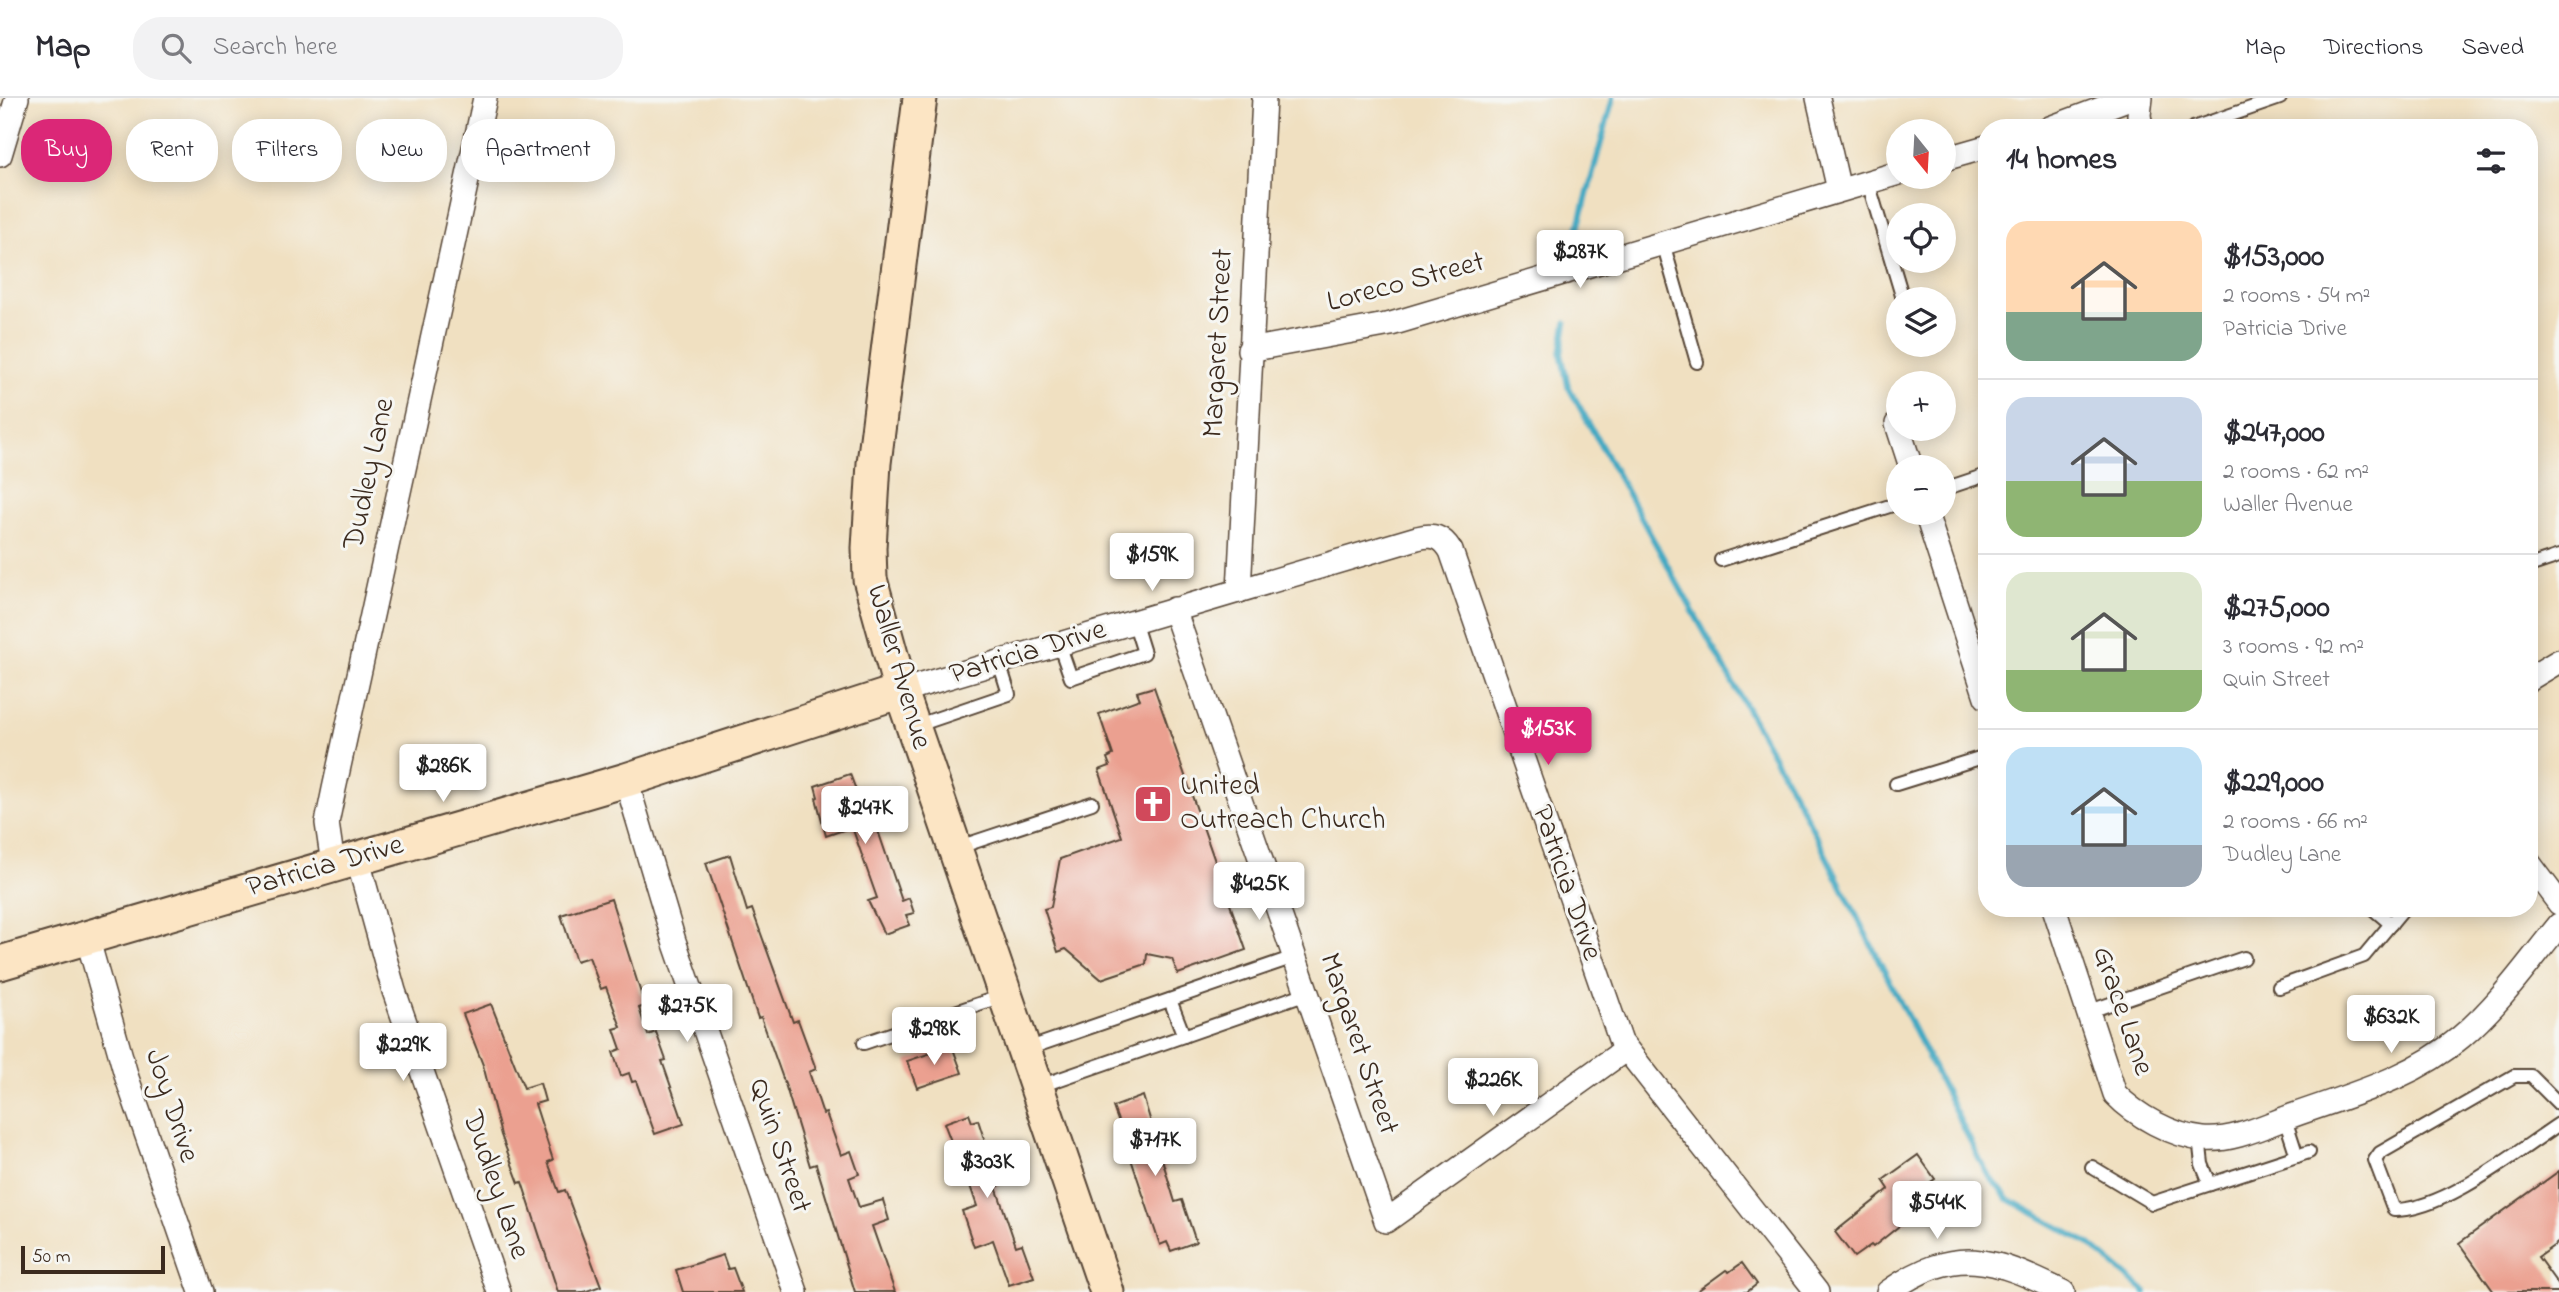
<!DOCTYPE html>
<meta charset="utf-8">
<style>
body{margin:0;font-family:"Indie Flower",sans-serif;background:#f2f2f3;color:#2b2b33;height:100vh;display:flex;flex-direction:column;font-size:26px;white-space:nowrap}
*{box-sizing:border-box;margin:0}
p{font-size:23px;color:#7c7c81}
.icon{flex:none;width:38px;height:38px;fill:none;stroke:currentColor;stroke-width:2;stroke-linecap:round;stroke-linejoin:round}
.map{position:relative;flex:1;overflow:hidden}
.panel{position:absolute;left:1978px;top:21px;width:560px;height:798px;display:flex;flex-direction:column;background:#fff;border-radius:28px;box-shadow:0 4px 18px #0003}
.panel>*{flex:none}
.hud{position:absolute;left:21px;top:21px;width:665px;height:63px;display:flex;gap:14px}
.needle{width:46px;rotate:162deg}
.fabs{position:absolute;left:1886px;top:21px;display:grid;gap:14px}
.fabs a{display:grid;place-items:center;width:70px;height:70px;border-radius:50%;background:#fff;box-shadow:0 4px 18px #0003;font-size:35px}
.scale{position:absolute;left:21px;bottom:18px;width:144px;box-sizing:border-box;padding-left:7px;border:4px solid #3b2a1e;border-top:0;font-size:19px;line-height:24px;white-space:nowrap;color:#3b2a1e;-webkit-text-stroke:5px #f6f6f2;paint-order:stroke}
.price{position:absolute;translate:-50% -60px;padding:0 16px;border-radius:7px;background:#fff;color:#222;font-size:23px;line-height:46px;filter:drop-shadow(0 2px 4px #0008)}
.price::after{content:'';position:absolute;left:50%;top:42px;width:21px;height:16px;margin-left:-10px;background:inherit;clip-path:polygon(0 0,100% 0,50% 100%)}
.price.current{background:#db2777;color:#fff}
ul{padding:0;list-style:none}
li{display:flex;align-items:center;gap:21px;height:175px;padding:0 28px}
li+li{border-top:2px solid #e1e1e2}
li span{display:grid;place-items:center;flex:none;width:196px;height:140px;border-radius:21px;color:#555}
li>.icon{margin-inline-start:auto}
span .icon{width:84px;height:84px;fill:#fffc;stroke-width:1}
li b{font-size:30px}
h2{display:flex;justify-content:space-between;align-items:center;height:84px;padding:0 28px;font-size:30px}
.tag{padding:0 24px;border-radius:28px;background:#fff;box-shadow:0 4px 18px #0003;font-size:24px;line-height:63px}
.tag.current{background:#db2777;color:#fff}
header{display:flex;align-items:center;gap:42px;box-sizing:border-box;height:98px;padding:0 35px;background:#fff;border-bottom:2px solid #e1e1e2}
header strong{font-size:33px}
nav{display:flex;gap:38px;margin-inline-start:auto;font-size:24px}
.search{width:490px;height:63px;background:#f2f2f3;display:flex;align-items:center;gap:18px;box-sizing:border-box;padding:0 24px;border-radius:28px;color:#7c7c81;font-size:26px}
.map>svg:first-child{display:block}
</style>
<header>
<strong>Map</strong>
<div class="search"><svg class="icon" aria-label="search" viewBox="0 0 24 24"><circle cx="10" cy="10" r="6"/><path d="M15 15l6 6"/></svg>Search here</div>
<nav><a>Map</a><a>Directions</a><a>Saved</a></nav>
</header>
<div class="map">
<svg width="2559" height="1194" viewBox="0 0 2559 1194">
<rect width="100%" height="100%" fill="#f6f6f2"/>
<filter id="ink" filterUnits="userSpaceOnUse"><feTurbulence type="fractalNoise" baseFrequency=".0143" numOctaves="2"/><feDisplacementMap in="SourceGraphic" scale="14" xChannelSelector="R" yChannelSelector="G"/><feConvolveMatrix kernelMatrix="1 2 1 2 8 2 1 2 1" color-interpolation-filters="sRGB"/></filter>
<filter id="wash" filterUnits="userSpaceOnUse"><feTurbulence type="fractalNoise" baseFrequency=".00686" numOctaves="4" result="noise"/><feDisplacementMap in="SourceGraphic" scale="28" xChannelSelector="R" yChannelSelector="G"/><feGaussianBlur stdDeviation="1.57" result="paint"/><feColorMatrix in="noise" values="0 0 0 0 0 0 0 0 0 0 0 0 0 0 0 0 0 1.4 0 .05"/><feComposite in="paint" operator="in"/></filter>
<g filter="url(#wash)">
<rect width="100%" height="100%" fill="#f0e0c1"/>
<g fill="none" stroke-linecap="round" stroke-linejoin="round">
<g stroke="#42a9c2" stroke-width="6">
<path d="M 1578,131 L 1613,0"/>
<path d="M 1566,225 L 1561,255 L 1568,288 L 1801,708 L 1986,1074 L 2008,1101 L 2089,1146 L 2146,1194"/>
</g>
</g>
<g id="blocks">
<g fill="#eba090">
<path d="M 1154,589 L 1246,852 L 1178,876 L 1172,861 L 1147,856 L 1146,866 L 1101,881 L 1066,851 L 1058,854 L 1044,811 L 1051,809 L 1060,761 L 1122,739 L 1099,672 L 1110,668 L 1107,660 L 1113,657 L 1099,616 L 1140,601 L 1137,594 Z"/>
<path d="M 850,676 L 860,703 L 880,696 L 887,717 L 874,721 L 902,803 L 909,800 L 914,815 L 906,817 L 910,827 L 884,836 L 868,803 L 877,800 L 852,729 L 826,738 L 816,700 L 818,699 L 815,688 Z"/>
<path d="M 730,757 L 747,813 L 752,811 L 793,924 L 798,922 L 816,971 L 809,974 L 823,1016 L 826,1015 L 841,1057 L 851,1053 L 859,1076 L 849,1080 L 859,1109 L 883,1102 L 889,1122 L 872,1128 L 895,1194 L 855,1194 L 816,1066 L 810,1068 L 786,989 L 761,919 L 758,920 L 706,765 Z"/>
<path d="M 611,801 L 645,908 L 639,910 L 648,937 L 656,934 L 666,962 L 662,963 L 684,1026 L 655,1036 L 636,983 L 632,984 L 629,975 L 621,978 L 613,954 L 621,951 L 614,931 L 621,929 L 606,889 L 601,891 L 589,859 L 576,863 L 561,817 Z"/>
<path d="M 491,906 L 524,990 L 540,985 L 545,1003 L 535,1006 L 553,1062 L 548,1064 L 559,1094 L 565,1092 L 601,1188 L 584,1194 L 558,1194 L 522,1084 L 519,1085 L 501,1037 L 483,967 L 463,916 Z"/>
<path d="M 952,948 L 962,975 L 917,990 L 907,963 Z"/>
<path d="M 1143,998 L 1175,1104 L 1182,1102 L 1196,1144 L 1171,1153 L 1167,1144 L 1160,1147 L 1130,1058 L 1139,1055 L 1128,1025 L 1120,1028 L 1113,1009 Z"/>
<path d="M 969,1016 L 972,1024 L 978,1022 L 999,1088 L 996,1089 L 1016,1148 L 1022,1146 L 1034,1179 L 1009,1187 L 993,1142 L 974,1149 L 962,1113 L 977,1108 L 957,1050 L 954,1051 L 944,1025 Z"/>
<path d="M 1918,1057 L 1935,1081 L 1915,1095 L 1924,1108 L 1873,1149 L 1871,1147 L 1854,1159 L 1835,1134 L 1889,1091 L 1883,1082 Z"/>
<path d="M 2559,1073 L 2559,1144 L 2538,1159 L 2559,1188 L 2559,1194 L 2494,1194 L 2459,1145 Z"/>
<path d="M 723,1157 L 728,1171 L 733,1170 L 742,1194 L 683,1194 L 676,1172 Z"/>
<path d="M 1742,1165 L 1757,1186 L 1747,1194 L 1696,1194 L 1726,1172 L 1729,1174 Z"/>
</g>
</g>
</g>
<g filter="url(#ink)">
<use href="#blocks" fill-opacity="0" stroke="#564536" stroke-width="2"/>
<g fill="none" stroke-linecap="round" stroke-linejoin="round">
<g stroke="#564536" stroke-width="16">
<g id="lane">
<path d="M 2193,30 L 2280,0"/>
<path d="M 1868,84 L 1903,201"/>
<path d="M 1663,145 L 1697,264"/>
<path d="M 1944,391 L 1986,377"/>
<path d="M 1721,462 L 1899,405"/>
<path d="M 2529,468 L 2559,458"/>
<path d="M 1059,546 L 1071,580 L 1144,555 L 1134,523"/>
<path d="M 915,628 L 1009,596 L 999,564"/>
<path d="M 1896,686 L 1986,658"/>
<path d="M 956,750 L 1092,705"/>
<path d="M 2372,810 L 2391,826"/>
<path d="M 2279,889 L 2364,858 L 2404,810"/>
<path d="M 1170,902 L 1184,938"/>
<path d="M 2087,914 L 2244,860"/>
<path d="M 864,945 L 1005,897"/>
<path d="M 1024,952 L 1294,859"/>
<path d="M 1037,989 L 1307,895"/>
<path d="M 2559,1006 L 2531,978 L 2514,978 L 2380,1055 L 2375,1062 L 2394,1112 C 2444,1113 2518,1053 2559,1026"/>
<path d="M 2285,1021 L 2297,1058"/>
<path d="M 2199,1040 L 2202,1066 L 2210,1086"/>
<path d="M 2092,1069 L 2152,1105 L 2309,1054"/>
</g>
</g>
<g stroke="#564536" stroke-width="26">
<g id="street">
<path d="M 1818,0 L 1839,92"/>
<path d="M 2141,0 L 2139,17 L 2141,30"/>
<path d="M 2050,30 L 2130,0"/>
<path d="M 0,57 L 17,0"/>
<path d="M 1944,61 L 1986,49"/>
<path d="M 1249,252 L 1391,226 L 1899,75"/>
<path d="M 1897,326 L 1911,369"/>
<path d="M 1926,415 L 1986,599"/>
<path d="M 1239,493 L 1264,0"/>
<path d="M 1174,511 L 1386,1123 L 1625,952"/>
<path d="M 2529,581 L 2559,563"/>
<path d="M 901,593 L 1417,440 C 1433,436 1442,438 1451,453 L 1621,944 L 1817,1194"/>
<path d="M 626,682 L 674,843 L 796,1194"/>
<path d="M 357,759 L 394,893 L 499,1194"/>
<path d="M 2529,765 L 2559,805"/>
<path d="M 333,766 L 327,725 L 334,691 L 485,0"/>
<path d="M 2054,810 L 2115,996 C 2135,1017 2172,1038 2203,1041 C 2233,1044 2266,1027 2294,1017 C 2353,996 2413,980 2461,939 C 2499,907 2528,865 2559,827"/>
<path d="M 87,839 L 127,980 L 201,1194"/>
<path d="M 1888,1194 C 1956,1146 1993,1160 2063,1194"/>
</g>
</g>
<g stroke="#564536" stroke-width="37">
<g id="secondary">
<path d="M 920,0 L 874,365 L 869,450 L 870,481 L 901,593 L 1107,1194"/>
<path d="M 0,865 L 626,682 L 901,593"/>
</g>
</g>
<use href="#lane" stroke="#fff" stroke-width="12"/>
<use href="#street" stroke="#fff" stroke-width="23"/>
<use href="#secondary" stroke="#fce5c4" stroke-width="33"/>
</g>
</g>
<defs>
<g id="church-square" transform="scale(2.0125)"><rect x="-9" y="-9" width="18" height="18" rx="4" fill="#d1495b" stroke="#f6f6f2"/><path d="M-1.2-6h2.4v3.5h3.3v2.4h-3.3V6h-2.4V-.1h-3.3v-2.4h3.3Z" fill="#fff"/></g>
</defs>
<g fill-rule="evenodd">
<use href="#church-square" x="1153" y="706"/>
</g>
<g text-anchor="middle" dominant-baseline="central" stroke-width="6" stroke-linejoin="round" paint-order="stroke">
<g font-size="30" fill="#3b2a1e" stroke="#f6f6f2">
<text transform="translate(1406 185) rotate(-15)">Loreco Street</text>
<text transform="translate(1219 245) rotate(-87)">Margaret Street</text>
<text transform="translate(370 376) rotate(-78)">Dudley Lane</text>
<text transform="translate(1028 555) rotate(-17)">Patricia Drive</text>
<text transform="translate(898 569) rotate(74)">Waller Avenue</text>
<text transform="translate(325 769) rotate(-16)">Patricia Drive</text>
<text transform="translate(1566 785) rotate(71)">Patricia Drive</text>
<text transform="translate(2122 913) rotate(71)">Grace Lane</text>
<text transform="translate(1358 946) rotate(71)">Margaret Street</text>
<text transform="translate(171 1008) rotate(72)">Joy Drive</text>
<text transform="translate(779 1048) rotate(71)">Quin Street</text>
<text transform="translate(495 1087) rotate(71)">Dudley Lane</text>
</g>
<g font-size="30" fill="#3b2a1e" stroke="#f6f6f2" text-anchor="start">
<text x="1180" y="689">United<tspan x="1180" dy="34">Outreach Church</tspan></text>
</g>
</g>
</svg>
<div class="fabs">
<a><svg class="needle" viewBox="-14 -14 28 28"><path d="M0-13l5 13h-10z" fill="#e53935"/><path d="M0 13l5-13h-10z" fill="#7c7c81"/></svg></a>
<a><svg class="icon" aria-label="locate" viewBox="0 0 24 24"><circle cx="12" cy="12" r="6"/><path d="M12 2v4M12 18v4M2 12h4M18 12h4"/></svg></a>
<a><svg class="icon" aria-label="layers" viewBox="0 0 24 24"><path d="M12 4l9 5-9 5-9-5zM3 14l9 5 9-5"/></svg></a>
<a>+</a>
<a>−</a>
</div>
<div class="scale">50 m</div>
<b class="price" style="left:1580px;top:192px">$287K</b>
<b class="price" style="left:1152px;top:495px">$159K</b>
<b class="price current" style="left:1548px;top:669px">$153K</b>
<b class="price" style="left:443px;top:706px">$286K</b>
<b class="price" style="left:865px;top:748px">$247K</b>
<b class="price" style="left:1259px;top:824px">$425K</b>
<b class="price" style="left:687px;top:946px">$275K</b>
<b class="price" style="left:2391px;top:957px">$632K</b>
<b class="price" style="left:934px;top:969px">$298K</b>
<b class="price" style="left:403px;top:985px">$229K</b>
<b class="price" style="left:1493px;top:1020px">$226K</b>
<b class="price" style="left:1155px;top:1080px">$717K</b>
<b class="price" style="left:987px;top:1102px">$303K</b>
<b class="price" style="left:1937px;top:1143px">$544K</b>
<div class="hud">
<a class="tag current">Buy</a>
<a class="tag">Rent</a>
<a class="tag">Filters</a>
<a class="tag">New</a>
<a class="tag">Apartment</a>
</div>
<section class="panel">
<h2>14 homes<svg class="icon" aria-label="filters" viewBox="0 0 24 24"><path d="M4 7h16M4 17h16"/><circle cx="9" cy="7" r="2"/><circle cx="15" cy="17" r="2"/></svg></h2>
<ul>
<li><span style="background:linear-gradient(#ffd9b3 65%,#7fa58c 0)"><svg class="icon" aria-label="home" viewBox="0 0 24 24"><path d="M3 11l9-7 9 7M6 9v11h12V9"/></svg></span><div><b>$153,000</b><p>2 rooms · 54 m²</p><p>Patricia Drive</p></div></li>
<li><span style="background:linear-gradient(#c9d6e8 60%,#8fb573 0)"><svg class="icon" aria-label="home" viewBox="0 0 24 24"><path d="M3 11l9-7 9 7M6 9v11h12V9"/></svg></span><div><b>$247,000</b><p>2 rooms · 62 m²</p><p>Waller Avenue</p></div></li>
<li><span style="background:linear-gradient(#dfe7d0 70%,#8fb573 0)"><svg class="icon" aria-label="home" viewBox="0 0 24 24"><path d="M3 11l9-7 9 7M6 9v11h12V9"/></svg></span><div><b>$275,000</b><p>3 rooms · 92 m²</p><p>Quin Street</p></div></li>
<li><span style="background:linear-gradient(#bfe0f5 70%,#9aa5b1 0)"><svg class="icon" aria-label="home" viewBox="0 0 24 24"><path d="M3 11l9-7 9 7M6 9v11h12V9"/></svg></span><div><b>$229,000</b><p>2 rooms · 66 m²</p><p>Dudley Lane</p></div></li>
</ul>
</section>
</div>
